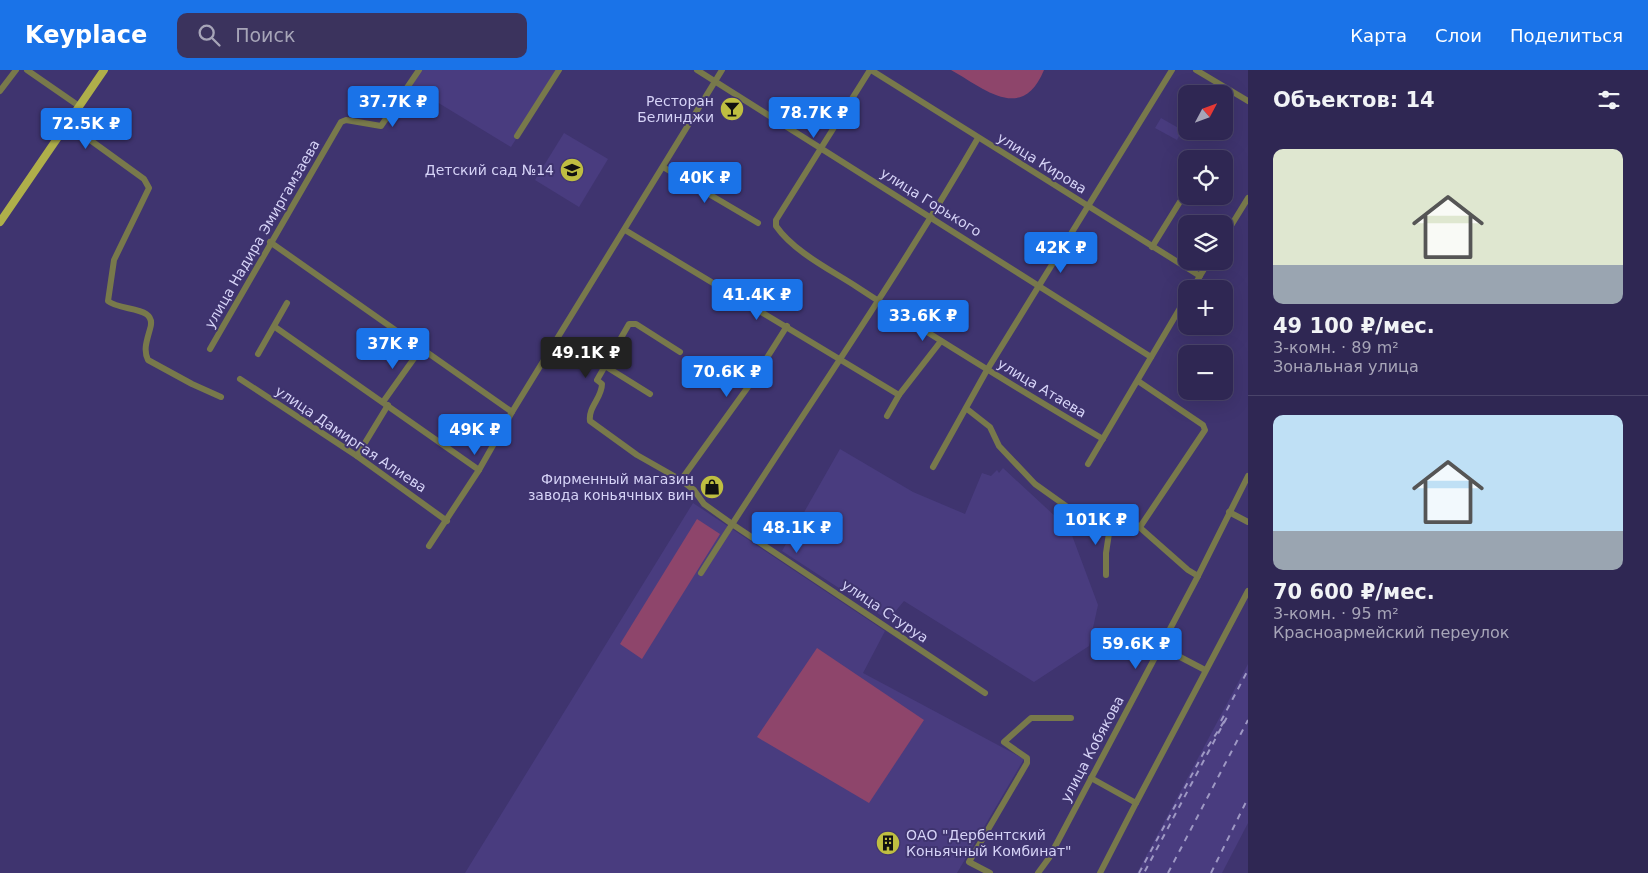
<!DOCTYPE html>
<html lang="ru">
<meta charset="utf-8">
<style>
body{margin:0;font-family:"DejaVu Sans",sans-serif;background:#3b335d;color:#f1f3f6;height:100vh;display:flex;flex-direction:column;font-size:19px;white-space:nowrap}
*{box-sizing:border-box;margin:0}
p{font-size:16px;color:#a7a5b8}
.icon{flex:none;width:28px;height:28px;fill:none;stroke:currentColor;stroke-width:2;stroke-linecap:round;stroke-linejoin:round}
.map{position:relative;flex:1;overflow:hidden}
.details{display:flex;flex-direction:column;background:#2f2753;width:400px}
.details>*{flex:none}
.needle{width:32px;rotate:49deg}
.tools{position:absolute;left:1178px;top:15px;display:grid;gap:10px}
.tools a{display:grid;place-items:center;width:55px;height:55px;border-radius:10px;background:#2f2753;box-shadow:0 5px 20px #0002,0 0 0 1px #4a446a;font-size:25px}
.price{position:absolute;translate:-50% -42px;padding:0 11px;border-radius:5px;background:#1a73e8;color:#fff;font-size:16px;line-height:32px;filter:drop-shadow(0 1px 2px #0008)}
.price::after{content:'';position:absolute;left:50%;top:30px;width:15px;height:11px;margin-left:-8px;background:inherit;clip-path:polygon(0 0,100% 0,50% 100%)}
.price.on{background:#222;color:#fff}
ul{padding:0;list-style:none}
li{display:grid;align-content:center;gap:10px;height:265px;padding:0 25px}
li+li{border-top:1px solid #4a446a}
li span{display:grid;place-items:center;height:155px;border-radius:10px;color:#555}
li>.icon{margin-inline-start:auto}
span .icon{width:90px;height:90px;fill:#fffc;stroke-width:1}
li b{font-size:21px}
h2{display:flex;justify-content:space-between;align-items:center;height:60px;padding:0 25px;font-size:21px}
header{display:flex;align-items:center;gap:30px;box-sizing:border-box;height:70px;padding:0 25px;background:#1a73e8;color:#fff}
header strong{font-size:24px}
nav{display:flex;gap:28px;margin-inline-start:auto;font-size:18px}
.search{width:350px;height:45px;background:#3b335d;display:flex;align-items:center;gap:12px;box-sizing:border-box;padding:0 18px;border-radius:10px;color:#a7a5b8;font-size:19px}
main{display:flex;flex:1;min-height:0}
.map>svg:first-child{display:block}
</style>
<header>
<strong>Keyplace</strong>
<div class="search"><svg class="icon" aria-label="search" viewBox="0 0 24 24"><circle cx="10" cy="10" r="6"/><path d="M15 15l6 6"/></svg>Поиск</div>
<nav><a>Карта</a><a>Слои</a><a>Поделиться</a></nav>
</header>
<main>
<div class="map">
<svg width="1248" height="803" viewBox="0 0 1248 803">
<rect width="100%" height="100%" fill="#3f346f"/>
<g fill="#493c7f">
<path d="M 418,0 L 559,0 L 511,77 L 409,15 Z"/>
<path d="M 1161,48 L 1182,60 L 1177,70 L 1155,58 Z"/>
<path d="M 564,63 L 608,89 L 579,137 L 535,110 Z"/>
<path d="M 840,379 L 913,422 L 965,444 L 982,403 L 991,406 L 997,400 L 999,403 L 1003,398 L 1070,460 L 1098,535 L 1089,576 L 1034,612 L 904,531 L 888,550 L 782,481 Z"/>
<path d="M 693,433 L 885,561 L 863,603 L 1024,689 L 957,803 L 465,803 Z"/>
<path d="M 1248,594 L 1248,753 L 1222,803 L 1137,803 Z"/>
</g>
<g fill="#8e456b">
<path d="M 951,0 L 1044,0 C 1022,53 985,19 951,0 Z"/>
<path d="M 697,449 L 720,464 L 642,589 L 620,574 Z"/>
<path d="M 817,578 L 924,650 L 869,733 L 757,667 Z"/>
</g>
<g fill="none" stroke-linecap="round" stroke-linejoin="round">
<g stroke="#78794b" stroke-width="6">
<path d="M 27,0 L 79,36"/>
<path d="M 697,0 L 1151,287"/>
<path d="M 870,0 L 776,150 L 776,156 C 794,182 831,200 857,217 C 938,270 1020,320 1103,369"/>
<path d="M 871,0 L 1200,206"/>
<path d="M 1196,0 L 1248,31"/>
<path d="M 0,21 L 16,0"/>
<path d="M 68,54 L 144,109 L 149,118 L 114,190 L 108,231 C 121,242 158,235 150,259 C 147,270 143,280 148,290 L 192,314 L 221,327"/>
<path d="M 517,66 L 559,0"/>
<path d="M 663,97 L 758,153"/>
<path d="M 625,160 L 899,325"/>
<path d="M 1224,167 L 1248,128"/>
<path d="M 270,172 L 512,342"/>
<path d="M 1152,177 L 1186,122"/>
<path d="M 1192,219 L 1209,191"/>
<path d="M 275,257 L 479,400"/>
<path d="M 210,279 L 341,52 L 346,50 L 381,56 L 419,0"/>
<path d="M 680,282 L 636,254 L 629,254 L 597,310 L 602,314 C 602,328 588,337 590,351 L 637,385 L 681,410 L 694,420 L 704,434 L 732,454 L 985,623"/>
<path d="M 258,284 L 287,233"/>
<path d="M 605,296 L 650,324"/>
<path d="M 240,309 L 357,386 L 447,451"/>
<path d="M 1138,311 L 1203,355 L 1205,360 L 1140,457"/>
<path d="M 383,332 L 420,280"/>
<path d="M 967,339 L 990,357 L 999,376 L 1035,414 L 1080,446 L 1137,455 L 1188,500 L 1198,506"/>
<path d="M 887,346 L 899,325 L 941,271"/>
<path d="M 357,386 L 388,335"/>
<path d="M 1088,394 L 1186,228"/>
<path d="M 933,397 L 987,300 L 1172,0"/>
<path d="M 681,410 L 753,310 L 787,256"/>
<path d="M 1229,442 L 1248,452"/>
<path d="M 429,476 L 479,400 L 512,342 L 722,0"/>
<path d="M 701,503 C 793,357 892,217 978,68"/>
<path d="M 1106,505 L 1106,483 L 1111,450"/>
<path d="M 1161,577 L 1205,600"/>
<path d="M 1091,708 L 1136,733 L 1248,521"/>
<path d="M 990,803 L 969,792 L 1027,693 L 1027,688 L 1004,672 L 1031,648 L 1071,648"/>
<path d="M 1038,803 L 1049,788 L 1198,506 L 1248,406"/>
<path d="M 1100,803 L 1136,733"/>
</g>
<path stroke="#afaf4a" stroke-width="8" d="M 0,152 L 104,0"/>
<g stroke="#9e98c4" stroke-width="2" stroke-dasharray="6 6" stroke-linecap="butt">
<path d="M 1221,651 L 1248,600"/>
<path d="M 1139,803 L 1203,684 L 1227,647 L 1144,803"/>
<path d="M 1168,803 L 1248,650"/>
<path d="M 1211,803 L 1248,728"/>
</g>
</g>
<defs>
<g id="bar-disc" transform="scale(1.25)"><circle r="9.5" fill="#bfbe41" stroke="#3f346f"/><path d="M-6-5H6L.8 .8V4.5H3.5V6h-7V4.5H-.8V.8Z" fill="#111"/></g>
<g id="school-disc" transform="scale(1.25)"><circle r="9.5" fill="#bfbe41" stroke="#3f346f"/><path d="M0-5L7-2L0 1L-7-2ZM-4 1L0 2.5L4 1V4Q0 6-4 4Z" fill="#111"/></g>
<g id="shop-disc" transform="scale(1.25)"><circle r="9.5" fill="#bfbe41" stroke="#3f346f"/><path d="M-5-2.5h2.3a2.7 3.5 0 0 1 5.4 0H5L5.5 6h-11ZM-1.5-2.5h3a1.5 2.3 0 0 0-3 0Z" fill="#111"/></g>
<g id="building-disc" transform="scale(1.25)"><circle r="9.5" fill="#bfbe41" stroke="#3f346f"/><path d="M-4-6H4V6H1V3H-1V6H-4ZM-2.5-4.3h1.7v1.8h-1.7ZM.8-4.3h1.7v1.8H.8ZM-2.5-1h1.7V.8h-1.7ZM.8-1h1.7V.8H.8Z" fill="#111"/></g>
</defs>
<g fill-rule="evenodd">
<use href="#bar-disc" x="732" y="39"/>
<use href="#school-disc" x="572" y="100"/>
<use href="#shop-disc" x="712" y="417"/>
<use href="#building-disc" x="888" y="773"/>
</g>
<g text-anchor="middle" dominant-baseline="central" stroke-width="4" stroke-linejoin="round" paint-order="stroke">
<g font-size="14" fill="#d6d3f7" stroke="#3f346f" text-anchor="end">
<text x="714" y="31">Ресторан<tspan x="714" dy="16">Белинджи</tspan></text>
<text x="554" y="100">Детский сад №14</text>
<text x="694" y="409">Фирменный магазин<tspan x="694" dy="16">завода коньячных вин</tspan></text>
<text x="906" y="765" text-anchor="start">ОАО "Дербентский<tspan x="906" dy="16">Коньячный Комбинат"</tspan></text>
</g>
<g font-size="14" fill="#d6d3f7" stroke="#3f346f">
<text transform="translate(1042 93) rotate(32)">улица Кирова</text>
<text transform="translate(931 132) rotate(32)">улица Горького</text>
<text transform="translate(262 164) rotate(-60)">улица Надира Эмиргамзаева</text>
<text transform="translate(1042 318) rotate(31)">улица Атаева</text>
<text transform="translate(351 369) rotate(34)">улица Дамиргая Алиева</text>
<text transform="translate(885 541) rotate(34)">улица Стуруа</text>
<text transform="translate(1092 679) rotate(-62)">улица Кобякова</text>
</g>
</g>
</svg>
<div class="tools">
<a><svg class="needle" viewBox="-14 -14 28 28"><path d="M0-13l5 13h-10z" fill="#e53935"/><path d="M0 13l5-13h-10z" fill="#a7a5b8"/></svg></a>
<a><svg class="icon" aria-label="locate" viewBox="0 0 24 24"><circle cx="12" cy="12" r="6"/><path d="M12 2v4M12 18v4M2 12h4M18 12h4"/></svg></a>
<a><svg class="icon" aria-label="layers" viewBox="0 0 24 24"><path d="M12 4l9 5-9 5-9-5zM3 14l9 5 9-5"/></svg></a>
<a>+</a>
<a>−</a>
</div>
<b class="price" style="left:393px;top:58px">37.7K ₽</b>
<b class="price" style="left:814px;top:69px">78.7K ₽</b>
<b class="price" style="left:86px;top:80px">72.5K ₽</b>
<b class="price" style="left:705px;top:134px">40K ₽</b>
<b class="price" style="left:1061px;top:204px">42K ₽</b>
<b class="price" style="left:757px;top:251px">41.4K ₽</b>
<b class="price" style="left:923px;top:272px">33.6K ₽</b>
<b class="price" style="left:393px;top:300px">37K ₽</b>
<b class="price on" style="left:586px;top:309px">49.1K ₽</b>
<b class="price" style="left:727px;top:328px">70.6K ₽</b>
<b class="price" style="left:475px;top:386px">49K ₽</b>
<b class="price" style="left:1096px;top:476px">101K ₽</b>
<b class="price" style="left:797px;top:484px">48.1K ₽</b>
<b class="price" style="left:1136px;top:600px">59.6K ₽</b>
</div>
<section class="details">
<h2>Объектов: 14<svg class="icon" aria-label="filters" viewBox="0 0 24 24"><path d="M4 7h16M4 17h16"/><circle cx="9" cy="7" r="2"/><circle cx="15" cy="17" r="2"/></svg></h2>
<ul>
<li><span style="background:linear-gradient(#dfe7d0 75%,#9aa5b1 0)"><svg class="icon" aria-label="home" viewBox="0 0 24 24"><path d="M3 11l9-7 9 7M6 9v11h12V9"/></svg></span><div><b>49 100 ₽/мес.</b><p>3-комн. · 89 m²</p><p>Зональная улица</p></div></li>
<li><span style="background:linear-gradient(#bfe0f5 75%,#9aa5b1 0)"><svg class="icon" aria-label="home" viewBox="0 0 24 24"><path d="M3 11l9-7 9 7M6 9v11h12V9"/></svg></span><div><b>70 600 ₽/мес.</b><p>3-комн. · 95 m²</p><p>Красноармейский переулок</p></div></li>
</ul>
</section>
</main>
